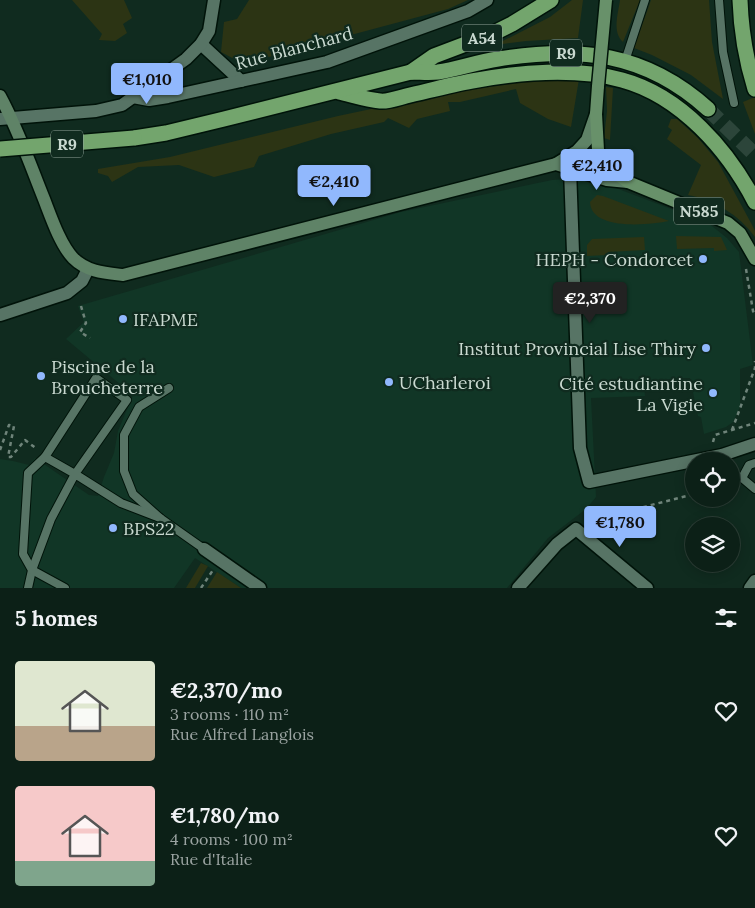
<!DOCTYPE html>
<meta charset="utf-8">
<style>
body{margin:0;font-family:Lora,serif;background:#1a2d24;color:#f1f3f6;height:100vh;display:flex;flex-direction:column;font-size:19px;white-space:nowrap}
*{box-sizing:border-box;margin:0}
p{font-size:16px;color:#9aa3a1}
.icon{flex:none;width:28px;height:28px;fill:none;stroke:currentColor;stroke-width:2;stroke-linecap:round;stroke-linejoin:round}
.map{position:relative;height:588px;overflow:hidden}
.sheet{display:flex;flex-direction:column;background:#0c2017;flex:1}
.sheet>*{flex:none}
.fabs{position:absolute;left:685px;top:452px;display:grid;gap:10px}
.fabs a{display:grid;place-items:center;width:55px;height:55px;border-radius:50%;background:#0c2017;box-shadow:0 2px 12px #0003,0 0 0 1px #2c3e36;font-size:25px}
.price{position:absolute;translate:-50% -42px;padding:0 11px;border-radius:5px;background:#91b8fd;color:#111;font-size:16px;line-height:32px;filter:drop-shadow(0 1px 2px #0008)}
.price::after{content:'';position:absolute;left:50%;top:30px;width:15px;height:11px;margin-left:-8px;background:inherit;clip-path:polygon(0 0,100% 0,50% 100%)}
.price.active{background:#222;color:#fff}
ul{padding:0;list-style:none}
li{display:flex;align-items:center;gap:15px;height:125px;padding:0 15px}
li span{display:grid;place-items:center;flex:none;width:140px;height:100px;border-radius:5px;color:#555}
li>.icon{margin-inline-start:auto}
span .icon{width:60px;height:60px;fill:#fffc;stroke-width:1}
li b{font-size:21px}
h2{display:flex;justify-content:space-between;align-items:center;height:60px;padding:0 15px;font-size:21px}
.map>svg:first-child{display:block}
</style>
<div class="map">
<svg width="755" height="588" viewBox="0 0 755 588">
<rect width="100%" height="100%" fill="#102b1f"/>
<path fill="#113626" d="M 581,178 L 600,182 L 708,223 L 727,238 L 739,252 L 753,365 L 740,369 L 740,407 L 733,422 L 726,427 L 704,434 L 701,417 L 698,416 L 690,378 L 675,378 L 644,386 L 645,396 L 591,398 L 596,497 L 586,509 L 548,538 L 507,588 L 241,588 L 195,558 L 174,588 L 0,588 L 0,459 L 13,461 L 29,465 L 35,458 L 89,495 L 98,496 L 104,477 L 114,453 L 118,431 L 133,395 L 66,339 L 84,322 L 78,306 L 401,212 L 552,180 Z"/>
<g fill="#2c3414">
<path d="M 72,0 L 124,0 L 132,18 L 123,24 L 127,33 L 115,41 L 99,40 L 102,34 Z"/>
<path d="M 249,0 L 468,0 L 448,9 L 261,59 L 236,60 L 221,52 L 224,22 L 237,19 Z"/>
<path d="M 572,0 L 583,0 L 578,38 L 526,41 L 495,45 L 550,17 Z"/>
<path d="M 620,0 L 640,0 L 623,42 C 612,32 618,14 620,0 Z"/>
<path d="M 651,0 L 709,0 L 712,42 L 723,99 L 691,75 L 652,55 L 634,48 Z"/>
<path d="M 553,78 L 579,79 L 571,127 L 548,119 L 520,103 L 516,89 L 460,102 L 448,102 L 450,111 L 417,119 L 409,128 L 388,118 L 384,122 L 331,134 L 259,156 L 254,167 L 214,177 L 179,165 L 138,167 L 112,182 L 108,176 L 98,173 L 98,169 L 170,157 L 338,116 L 494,83 Z"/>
<path d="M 606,87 L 613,88 L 610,140 L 604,138 L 607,111 Z"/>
<path d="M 755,97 L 755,134 L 743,102 Z"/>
<path d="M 671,119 L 677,119 L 698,138 L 718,162 L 751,223 L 755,231 L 755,237 C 739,215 715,200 688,195 L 701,165 L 667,139 L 672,130 L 668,127 Z"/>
<path d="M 597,195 L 603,196 L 669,221 C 649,225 591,231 590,202 Z"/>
<path d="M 676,236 L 721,237 L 727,250 L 714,251 L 714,248 L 677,249 Z"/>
<path d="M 644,237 L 645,250 L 608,252 L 608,255 L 587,256 L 587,245 L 592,239 Z"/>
<path d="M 201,563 L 208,566 L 195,588 L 186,588 Z"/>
<path d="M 217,572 L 241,588 L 207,588 Z"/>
</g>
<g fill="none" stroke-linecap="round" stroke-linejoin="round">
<path stroke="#2c453a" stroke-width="15" stroke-dasharray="15 8" stroke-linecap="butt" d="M 708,109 L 755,155"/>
<g stroke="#001309" stroke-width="10">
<g id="service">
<path d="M 719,0 L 723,52 L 734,103"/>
<path d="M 625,61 L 645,0"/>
<path d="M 169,388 L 139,407 L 124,435 L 124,471 L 133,494 L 160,518 L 204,549"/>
<path d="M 755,463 L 749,465 L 742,478 L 755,489"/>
<path d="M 28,588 L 32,570 L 23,554 L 28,473 L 45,457"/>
<path d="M 65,588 L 32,570 L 51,519 L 75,474 L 45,457 L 96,378 L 127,400 L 75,474 L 121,503 L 160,518"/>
</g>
</g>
<g stroke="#001309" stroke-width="15">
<g id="minor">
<path d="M 201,44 L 241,81"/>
<path d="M 133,97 L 149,100 L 168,97 L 327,62 L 468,11 L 487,0"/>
<path d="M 0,119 L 96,111 L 122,105 L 186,59 L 201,44 L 209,31 L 214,0"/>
<path d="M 570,169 L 580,448 L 589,482 L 722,455 L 755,444"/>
<path d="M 0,315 L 67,293 L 82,281 L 88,269"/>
<path d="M 204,549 L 260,588"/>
<path d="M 518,588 L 557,544 L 576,529 L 647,588"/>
<path d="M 750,588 L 755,581"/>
</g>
</g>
<g stroke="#001309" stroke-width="15">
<g id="secondary">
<path d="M 0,96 C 18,129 30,164 44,199 C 51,217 60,244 73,258 C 87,272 105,273 123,275 L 556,164 L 607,180 L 628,182"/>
<path d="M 556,164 L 577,151 L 587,140 L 596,114"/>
</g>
</g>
<g stroke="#001309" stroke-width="15">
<path id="primary" d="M 598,86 L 596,114 L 598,150 L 605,166 L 628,182 L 728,223 L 740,233 L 755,259"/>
</g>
<g stroke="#001309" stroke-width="18">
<g id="motorway">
<path d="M 740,0 C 741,30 746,60 755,89"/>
<path d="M 411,72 L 434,56 L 492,34 L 512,24 L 551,0"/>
<path d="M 339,92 C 352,95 367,100 380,101 C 388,102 398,98 406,96 C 428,91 450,85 472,81 C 521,72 574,67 622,80 C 681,96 728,150 755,202"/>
<path d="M 134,138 L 166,133 L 224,119 L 411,72 C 420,72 429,73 438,72 C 458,69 477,62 498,59 C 579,46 645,52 708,109"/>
</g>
</g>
<g stroke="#6f847a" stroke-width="2.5" stroke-dasharray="4 4" stroke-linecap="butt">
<path d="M 746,269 L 753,311 L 755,314"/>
<path d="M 81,306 L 86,323 L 80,332 L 90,338"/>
<path d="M 732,430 L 755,368 L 755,361"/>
<path d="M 713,442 L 715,435 L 755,423"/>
<path d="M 0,450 L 9,425 L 14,426 L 8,457 L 11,457 L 25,440 L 37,449"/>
<path d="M 594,527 L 597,519 L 694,494"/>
<path d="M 201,588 L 213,570"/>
</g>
<use href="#service" stroke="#577465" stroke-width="8"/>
<use href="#minor" stroke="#577465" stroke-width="12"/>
<use href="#secondary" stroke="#5f8367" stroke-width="12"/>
<use href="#primary" stroke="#68916a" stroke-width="12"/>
<use href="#motorway" stroke="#73a56d" stroke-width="15"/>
<g stroke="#001309" stroke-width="15" stroke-linecap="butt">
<path id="primary-bridge" d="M 598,86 L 606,0"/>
</g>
<g stroke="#001309" stroke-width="18" stroke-linecap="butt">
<path id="motorway-bridge" d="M 0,149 L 134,138"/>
</g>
<use href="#primary-bridge" stroke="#68916a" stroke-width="12"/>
<use href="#motorway-bridge" stroke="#73a56d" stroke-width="15"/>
</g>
<g fill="#91b8fd" stroke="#102b1f" stroke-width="2">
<circle cx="703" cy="259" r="5"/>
<circle cx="123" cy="319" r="5"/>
<circle cx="706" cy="348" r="5"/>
<circle cx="41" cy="376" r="5"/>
<circle cx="389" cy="382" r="5"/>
<circle cx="713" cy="393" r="5"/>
<circle cx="113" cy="528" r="5"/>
</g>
<g text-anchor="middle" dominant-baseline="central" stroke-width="4.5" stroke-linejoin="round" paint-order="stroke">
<g fill="#102b1f" stroke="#92a59b" stroke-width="1">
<rect x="462" y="24.5" width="40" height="27" rx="4"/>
<rect x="550" y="39.5" width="32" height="27" rx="4"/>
<rect x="51" y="130.5" width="32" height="27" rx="4"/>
<rect x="674" y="197.5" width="50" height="27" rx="4"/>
</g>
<g font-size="16" font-weight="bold" fill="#c9d9d0">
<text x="482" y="38">A54</text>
<text x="566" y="53">R9</text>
<text x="67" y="144">R9</text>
<text x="699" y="211">N585</text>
</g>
<g font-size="18" fill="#c9d9d0" stroke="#102b1f">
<text transform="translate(294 48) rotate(-15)">Rue Blanchard</text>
</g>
<g font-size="18" fill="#c9d9d0" stroke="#102b1f" text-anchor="start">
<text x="693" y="259" text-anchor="end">HEPH - Condorcet</text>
<text x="133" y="319">IFAPME</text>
<text x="696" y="348" text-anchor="end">Institut Provincial Lise Thiry</text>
<text x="51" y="366">Piscine de la<tspan x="51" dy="21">Broucheterre</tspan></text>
<text x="399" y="382">UCharleroi</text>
<text x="703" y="383" text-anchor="end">Cité estudiantine<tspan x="703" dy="21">La Vigie</tspan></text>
<text x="123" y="528">BPS22</text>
</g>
</g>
</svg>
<div class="fabs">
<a><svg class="icon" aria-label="locate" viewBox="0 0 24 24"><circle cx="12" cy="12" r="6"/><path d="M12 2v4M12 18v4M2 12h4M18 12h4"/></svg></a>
<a><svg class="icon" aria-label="layers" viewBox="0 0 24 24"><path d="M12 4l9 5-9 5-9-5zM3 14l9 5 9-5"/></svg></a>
</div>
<b class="price" style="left:147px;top:105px">€1,010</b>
<b class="price" style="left:597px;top:191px">€2,410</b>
<b class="price" style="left:334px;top:207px">€2,410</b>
<b class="price active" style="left:590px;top:324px">€2,370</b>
<b class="price" style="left:620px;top:548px">€1,780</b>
</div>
<section class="sheet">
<h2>5 homes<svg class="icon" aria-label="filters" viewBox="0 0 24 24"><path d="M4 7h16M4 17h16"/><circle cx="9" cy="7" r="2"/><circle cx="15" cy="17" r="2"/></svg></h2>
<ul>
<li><span style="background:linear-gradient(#dfe7d0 65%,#b9a48a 0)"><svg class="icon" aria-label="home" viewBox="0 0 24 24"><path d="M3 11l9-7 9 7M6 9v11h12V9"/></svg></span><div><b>€2,370/mo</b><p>3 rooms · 110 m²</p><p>Rue Alfred Langlois</p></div><svg class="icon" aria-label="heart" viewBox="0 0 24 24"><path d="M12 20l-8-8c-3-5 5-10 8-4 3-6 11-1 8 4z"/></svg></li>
<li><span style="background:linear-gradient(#f6c9c9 75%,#7fa58c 0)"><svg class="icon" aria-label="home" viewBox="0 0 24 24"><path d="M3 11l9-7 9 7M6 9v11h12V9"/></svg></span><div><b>€1,780/mo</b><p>4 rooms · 100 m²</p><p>Rue d'Italie</p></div><svg class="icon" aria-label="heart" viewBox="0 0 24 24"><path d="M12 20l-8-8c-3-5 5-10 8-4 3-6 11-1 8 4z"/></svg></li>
</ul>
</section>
